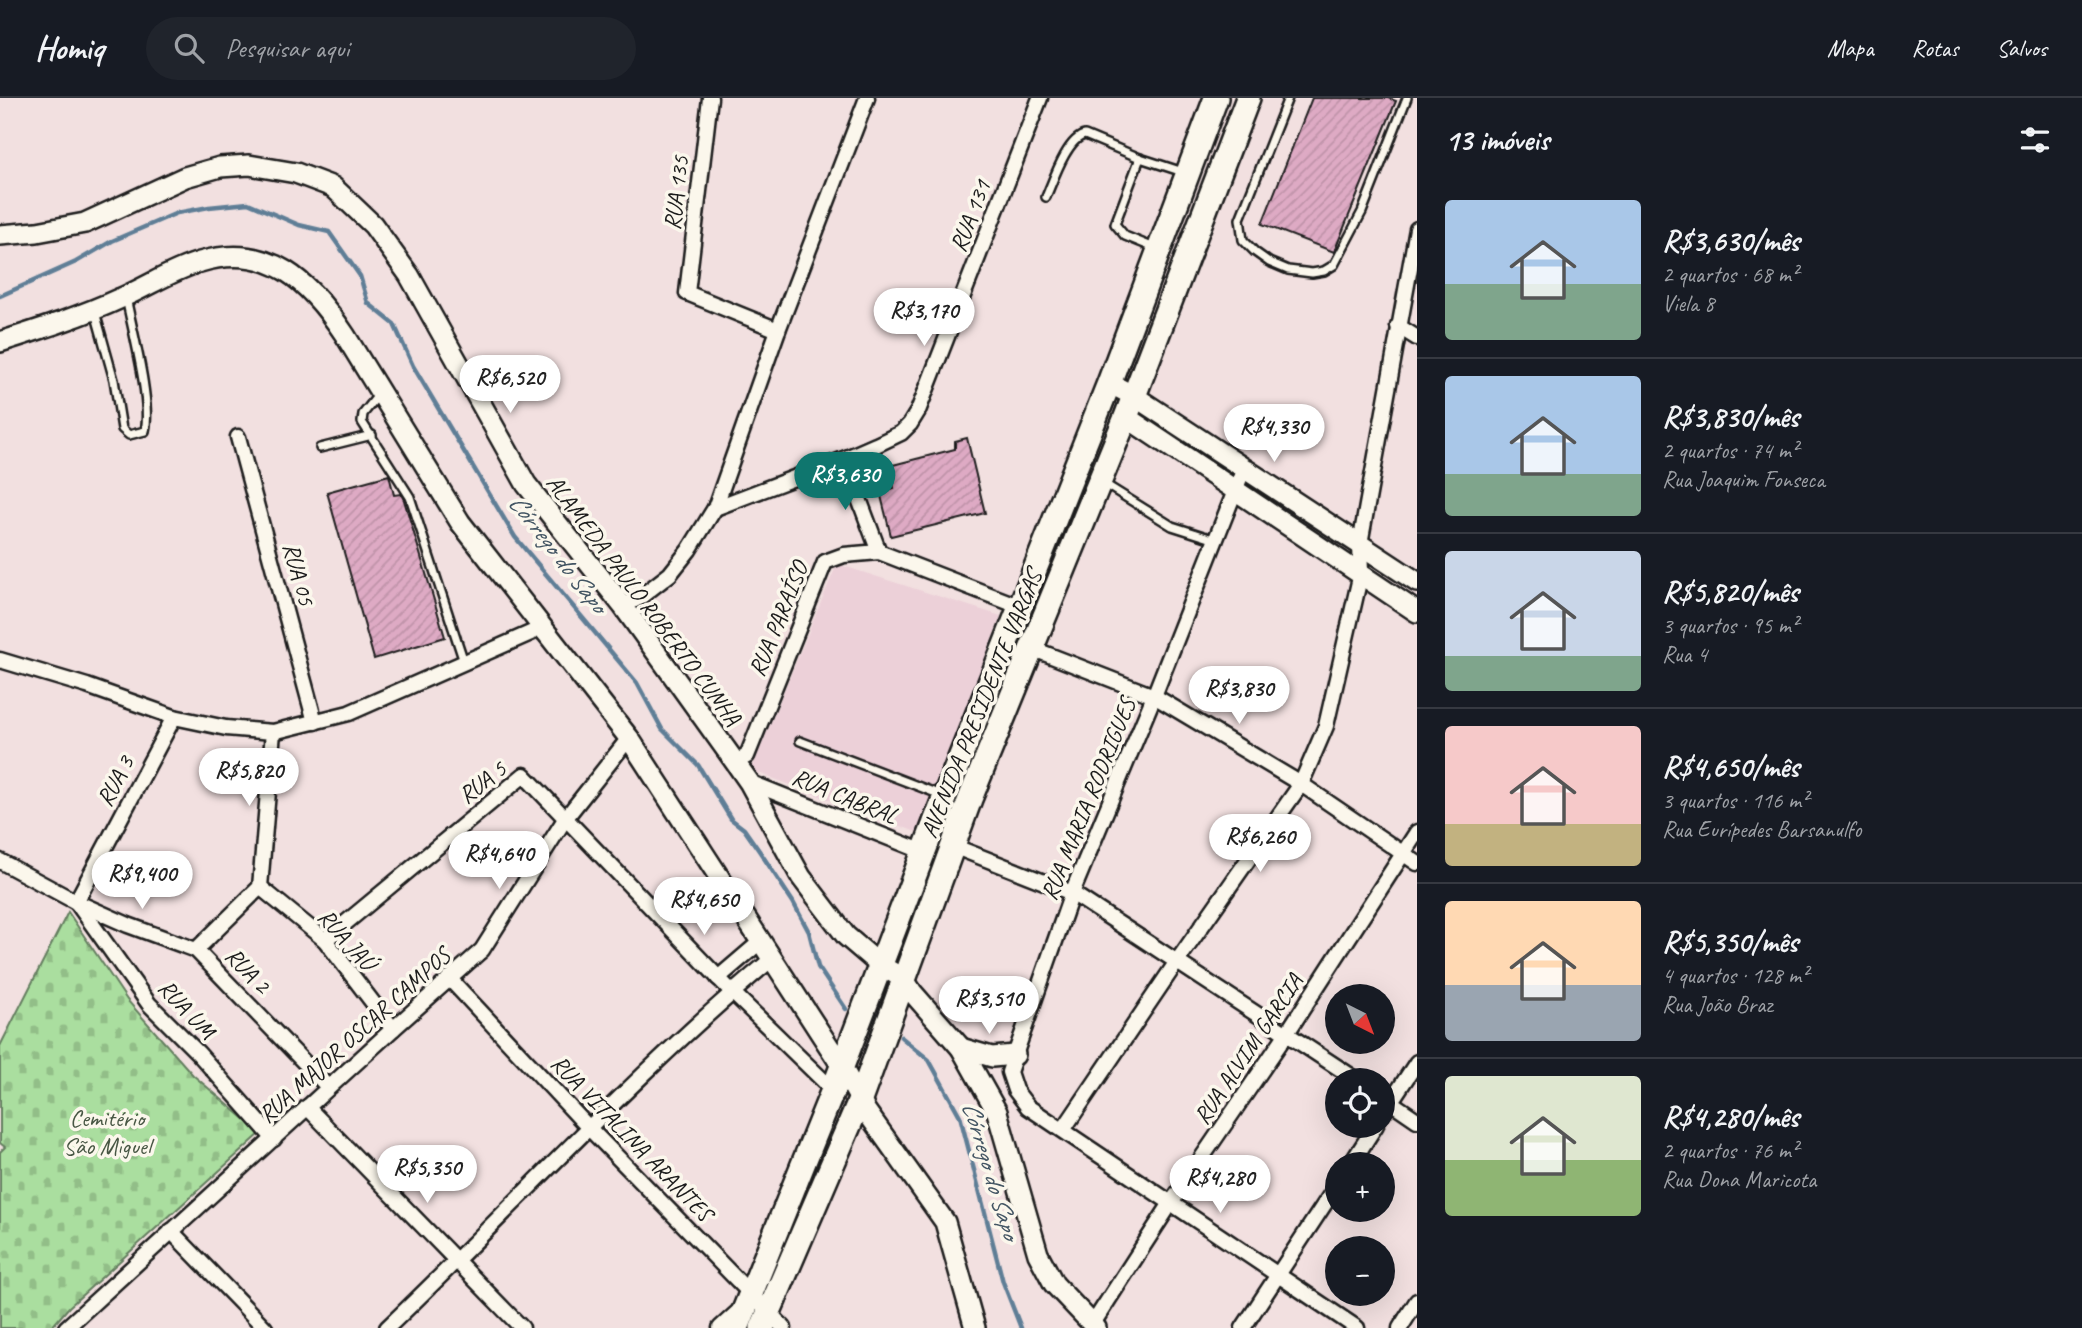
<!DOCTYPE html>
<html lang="pt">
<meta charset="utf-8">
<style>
body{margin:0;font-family:Caveat,sans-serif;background:#20242c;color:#f1f3f6;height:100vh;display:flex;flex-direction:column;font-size:26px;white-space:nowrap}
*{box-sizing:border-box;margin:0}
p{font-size:23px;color:#9ea1a6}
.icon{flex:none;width:38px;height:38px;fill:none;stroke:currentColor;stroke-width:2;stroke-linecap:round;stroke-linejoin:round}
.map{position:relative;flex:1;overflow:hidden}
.details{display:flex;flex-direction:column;background:#171b24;width:665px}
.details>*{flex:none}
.needle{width:46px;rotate:138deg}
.tools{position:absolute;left:1325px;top:886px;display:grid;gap:14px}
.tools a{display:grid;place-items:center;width:70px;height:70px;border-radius:50%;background:#171b24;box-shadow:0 7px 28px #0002;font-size:35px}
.price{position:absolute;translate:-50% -60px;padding:0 16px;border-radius:24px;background:#fff;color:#222;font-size:23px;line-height:46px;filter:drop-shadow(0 2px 4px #0008)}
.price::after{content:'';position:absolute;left:50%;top:42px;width:21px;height:16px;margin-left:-10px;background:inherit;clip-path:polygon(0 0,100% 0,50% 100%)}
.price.selected{background:#0f766e;color:#fff}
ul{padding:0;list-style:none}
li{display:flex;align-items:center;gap:21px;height:175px;padding:0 28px}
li+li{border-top:2px solid #363941}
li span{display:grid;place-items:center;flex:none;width:196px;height:140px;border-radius:7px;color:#555}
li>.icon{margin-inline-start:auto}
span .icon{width:84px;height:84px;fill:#fffc;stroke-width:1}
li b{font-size:30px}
h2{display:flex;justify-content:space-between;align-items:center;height:84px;padding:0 28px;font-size:30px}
header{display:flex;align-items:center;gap:42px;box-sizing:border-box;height:98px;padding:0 35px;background:#171b24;border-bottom:2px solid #363941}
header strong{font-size:33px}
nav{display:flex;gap:38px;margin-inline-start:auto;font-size:24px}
.search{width:490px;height:63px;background:#20242c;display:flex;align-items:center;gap:18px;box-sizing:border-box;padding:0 24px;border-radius:38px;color:#9ea1a6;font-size:26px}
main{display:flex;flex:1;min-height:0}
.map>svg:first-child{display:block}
</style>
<header>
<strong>Homiq</strong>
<div class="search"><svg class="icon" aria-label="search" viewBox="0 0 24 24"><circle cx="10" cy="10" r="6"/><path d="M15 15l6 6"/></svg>Pesquisar aqui</div>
<nav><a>Mapa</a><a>Rotas</a><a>Salvos</a></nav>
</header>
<main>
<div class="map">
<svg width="1417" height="1230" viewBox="0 0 1417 1230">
<defs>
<pattern id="cemetery-stones" width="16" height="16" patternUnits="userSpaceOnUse" patternTransform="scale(1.75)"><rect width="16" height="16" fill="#aade9f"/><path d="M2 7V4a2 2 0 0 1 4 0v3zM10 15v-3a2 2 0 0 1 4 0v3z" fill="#92be88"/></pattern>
<pattern id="building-hatch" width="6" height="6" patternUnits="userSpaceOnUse" patternTransform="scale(1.75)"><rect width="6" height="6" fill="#deaac4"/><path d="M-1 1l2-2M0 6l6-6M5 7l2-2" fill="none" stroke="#be92a8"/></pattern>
</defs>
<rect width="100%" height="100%" fill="#f2e0e0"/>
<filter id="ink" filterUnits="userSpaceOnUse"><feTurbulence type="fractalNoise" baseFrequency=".0143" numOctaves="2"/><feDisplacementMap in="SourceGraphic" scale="14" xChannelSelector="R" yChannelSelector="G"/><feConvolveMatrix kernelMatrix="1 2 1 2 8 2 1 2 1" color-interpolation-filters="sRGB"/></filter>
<g filter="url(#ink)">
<path fill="#ecd0d8" d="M 837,466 L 1001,518 L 919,735 L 751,672 Z"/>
<path fill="url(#cemetery-stones)" stroke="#637d5e" stroke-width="2" d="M 68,814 L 127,902 L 193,977 L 261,1035 L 69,1209 L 51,1230 L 0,1230 L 0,1054 L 5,1049 L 0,1045 L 0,948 Z"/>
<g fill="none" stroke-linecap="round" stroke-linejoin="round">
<g stroke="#5f7e96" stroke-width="4.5">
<path d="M 0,198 L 76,164 L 112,143 L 177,115 L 209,109 L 248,105 L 299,127 L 329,134 L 360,178 L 368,205 L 394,226 L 413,268 L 515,439 L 637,585 L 662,631 L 698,667 L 731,721 L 744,731 L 760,754 L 793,804 L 809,834 L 818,869 L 846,911"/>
<path d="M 901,939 L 929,962 L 960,1018 L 1003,1184 L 1021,1230"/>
</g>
</g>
<g fill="url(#building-hatch)" stroke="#1c1c1c" stroke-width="2">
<path d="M 1312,0 L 1388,0 L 1396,3 L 1334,154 L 1262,126 Z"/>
<path d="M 967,340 L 985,415 L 891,438 L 880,394 L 894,390 L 889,368 L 955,351 L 955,343 Z"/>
<path d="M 389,377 L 394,397 L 401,396 L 404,402 L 445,539 L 374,561 L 327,394 Z"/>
</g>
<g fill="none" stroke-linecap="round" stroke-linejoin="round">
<g stroke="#1c1c1c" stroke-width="12">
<g id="lane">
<path d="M 1288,0 L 1240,121 L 1243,142 L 1255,154 L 1269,164 L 1288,172 L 1312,175 L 1324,173 L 1334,167 L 1362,114 L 1407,0"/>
<path d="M 1046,99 C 1053,83 1067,40 1085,37 L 1140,60"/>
<path d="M 1157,151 L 1125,138 L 1115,126 L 1140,60 L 1183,74"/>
<path d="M 95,214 L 114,282 L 122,331 L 129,337 L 145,333 C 152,304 132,231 126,199"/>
<path d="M 379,296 L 363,316 L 362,324 L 410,399 L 464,564"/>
<path d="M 320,350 L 372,337"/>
<path d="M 1103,385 L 1172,428 L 1216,442"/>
<path d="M 800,643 L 941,697"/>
</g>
</g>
<g stroke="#1c1c1c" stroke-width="19">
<g id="street">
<path d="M 710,0 L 687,195 L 778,232"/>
<path d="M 1398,228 L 1417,240"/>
<path d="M 238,339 L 315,624"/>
<path d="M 844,361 L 879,454"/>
<path d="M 1244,370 L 1154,598 L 1072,795 L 1009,974 L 1015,992 L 1028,1009 L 1357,1230"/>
<path d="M 715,410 L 844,361 L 876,347 L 901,335 L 910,326 L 918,313 L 1040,0"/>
<path d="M 623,508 L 639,500 L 670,476 L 689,452 L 715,410 L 778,232 L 867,0"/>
<path d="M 1031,550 L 1154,598 L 1301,686 L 1417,765"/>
<path d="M 0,562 L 87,588 L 174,619 L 226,630 L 273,634 L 349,615 L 542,530"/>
<path d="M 735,664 L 747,658 L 825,464 L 844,457 L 879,454 L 1021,509"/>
<path d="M 749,684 L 924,754"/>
<path d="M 953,748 L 1072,795 L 1357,982"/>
<path d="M 0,763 L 76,804 L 128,827 L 196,852 L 328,989"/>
<path d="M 260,789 L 325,842 L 393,931"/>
<path d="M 76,804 L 174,619"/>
<path d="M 77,805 L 149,906 L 198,955 L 274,1041"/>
<path d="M 325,842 L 524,677 L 732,894 L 833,992"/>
<path d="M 196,852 L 260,789 L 273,634"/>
<path d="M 449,880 L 589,1030 L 784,1230"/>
<path d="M 718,880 L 760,844"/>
<path d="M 1382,998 L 1417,1022"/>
<path d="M 307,1009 L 522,1230"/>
<path d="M 1382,1017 L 1417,964"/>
<path d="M 1063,1032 L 1178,862 L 1301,686 L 1326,628 L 1361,475 L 1360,446 L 1417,131"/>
<path d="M 1351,1066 L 1376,1027"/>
<path d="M 171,1133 L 265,1230"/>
<path d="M 1092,1227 L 1171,1105 L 1287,935 L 1417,734"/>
<path d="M 66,1230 L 393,931 L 482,852 L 565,721 L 629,640"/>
<path d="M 387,1230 C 515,1108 637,973 773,860"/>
<path d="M 720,1230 L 741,1211"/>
<path d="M 1243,1230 L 1337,1087"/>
<path d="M 1400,1230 L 1417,1203"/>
</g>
</g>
<g stroke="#1c1c1c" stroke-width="24">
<g id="secondary">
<path d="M 0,137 L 37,134 L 85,125 L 185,79 L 220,69 L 249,67 L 296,75 L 333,89 L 373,127 L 409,177 L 526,386 L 623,508 L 735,664 L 749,684 L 801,779 L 846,838 L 880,867 L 904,881 L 912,894 L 961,950 L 997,1014 L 1038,1156 L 1054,1186 L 1096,1230"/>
<path d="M 0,244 C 41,231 82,218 121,200 C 147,189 172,172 200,164 C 269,143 310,184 345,237 L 460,424 L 629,640 L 841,967 L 866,1013 L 945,1124 L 975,1230"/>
<path d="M 1109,285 L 1134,298 L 1417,484"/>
<path d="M 1126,319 L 1417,514"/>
<path d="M 961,950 L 992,959 L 1015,957"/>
</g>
</g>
<g stroke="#1c1c1c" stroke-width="28">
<g id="primary">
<path d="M 737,1230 L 833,992 L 945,698 L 1109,285 L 1216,0"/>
<path d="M 762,1230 L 860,1002 L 970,701 L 1126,319 L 1248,0"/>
</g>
</g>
<use href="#lane" stroke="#fbf7ec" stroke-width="7"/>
<use href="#street" stroke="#fbf7ec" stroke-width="14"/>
<use href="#secondary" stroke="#fbf7ec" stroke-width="19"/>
<use href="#primary" stroke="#fbf7ec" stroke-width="23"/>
</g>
</g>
<g text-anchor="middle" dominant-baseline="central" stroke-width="7" stroke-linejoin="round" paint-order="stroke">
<g font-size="24" fill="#1c1c1c" stroke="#fbf7ec">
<text transform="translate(676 95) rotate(-83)">RUA 135</text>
<text transform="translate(970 118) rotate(-69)">RUA 131</text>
<text transform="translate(299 476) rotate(75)">RUA 05</text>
<text transform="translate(644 502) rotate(53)">ALAMEDA PAULO ROBERTO CUNHA</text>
<text transform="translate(778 521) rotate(-68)">RUA PARAÍSO</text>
<text transform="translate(981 606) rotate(-68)">AVENIDA PRESIDENTE VARGAS</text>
<text transform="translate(115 683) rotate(-62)">RUA 3</text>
<text transform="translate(482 684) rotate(-38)">RUA 5</text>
<text transform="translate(845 698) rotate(22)">RUA CABRAL</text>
<text transform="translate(1088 701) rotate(-68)">RUA MARIA RODRIGUES</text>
<text transform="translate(347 841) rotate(48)">RUA JAÚ</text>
<text transform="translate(248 872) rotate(46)">RUA 2</text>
<text transform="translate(187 911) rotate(47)">RUA UM</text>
<text transform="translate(354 937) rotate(-42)">RUA MAJOR OSCAR CAMPOS</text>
<text transform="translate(1248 951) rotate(-56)">RUA ALVIM GARCIA</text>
<text transform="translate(632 1040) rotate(46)">RUA VITALINA ARANTES</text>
</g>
<g font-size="24" fill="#475643" stroke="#fbf7ec">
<text x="107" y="1020">Cemitério<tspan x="107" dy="28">São Miguel</tspan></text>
</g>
<g font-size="26" font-style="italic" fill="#435563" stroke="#fbf7ec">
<text transform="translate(558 455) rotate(52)">Córrego do Sapo</text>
<text transform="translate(991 1072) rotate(73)">Córrego do Sapo</text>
</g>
</g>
</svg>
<div class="tools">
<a><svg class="needle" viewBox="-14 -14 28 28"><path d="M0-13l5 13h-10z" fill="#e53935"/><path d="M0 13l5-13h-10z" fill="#9ea1a6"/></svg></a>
<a><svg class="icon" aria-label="locate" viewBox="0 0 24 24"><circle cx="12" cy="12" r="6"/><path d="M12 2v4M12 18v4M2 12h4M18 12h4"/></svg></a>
<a>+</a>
<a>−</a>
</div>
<b class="price" style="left:924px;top:250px">R$3,170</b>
<b class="price" style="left:510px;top:317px">R$6,520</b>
<b class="price" style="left:1274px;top:366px">R$4,330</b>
<b class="price selected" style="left:845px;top:414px">R$3,630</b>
<b class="price" style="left:1239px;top:628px">R$3,830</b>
<b class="price" style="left:249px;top:710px">R$5,820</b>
<b class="price" style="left:1260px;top:776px">R$6,260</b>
<b class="price" style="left:499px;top:793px">R$4,640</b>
<b class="price" style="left:142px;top:813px">R$9,400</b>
<b class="price" style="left:704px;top:839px">R$4,650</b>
<b class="price" style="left:989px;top:938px">R$3,510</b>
<b class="price" style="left:427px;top:1107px">R$5,350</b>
<b class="price" style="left:1220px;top:1117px">R$4,280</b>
</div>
<section class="details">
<h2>13 imóveis<svg class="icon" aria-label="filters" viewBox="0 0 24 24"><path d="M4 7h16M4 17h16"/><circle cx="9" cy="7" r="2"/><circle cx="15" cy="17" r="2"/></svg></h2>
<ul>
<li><span style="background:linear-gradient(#a9c7e8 60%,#7fa58c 0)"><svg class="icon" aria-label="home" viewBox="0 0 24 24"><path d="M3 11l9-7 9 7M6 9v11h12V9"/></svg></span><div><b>R$3,630/mês</b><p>2 quartos · 68 m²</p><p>Viela 8</p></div></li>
<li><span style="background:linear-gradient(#a9c7e8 70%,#7fa58c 0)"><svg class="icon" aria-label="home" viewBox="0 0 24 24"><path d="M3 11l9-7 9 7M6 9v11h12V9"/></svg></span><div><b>R$3,830/mês</b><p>2 quartos · 74 m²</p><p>Rua Joaquim Fonseca</p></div></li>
<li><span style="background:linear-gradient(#c9d6e8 75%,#7fa58c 0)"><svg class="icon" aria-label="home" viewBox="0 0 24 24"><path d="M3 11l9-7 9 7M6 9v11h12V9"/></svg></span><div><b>R$5,820/mês</b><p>3 quartos · 95 m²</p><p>Rua 4</p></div></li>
<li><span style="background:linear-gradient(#f6c9c9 70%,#c2b280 0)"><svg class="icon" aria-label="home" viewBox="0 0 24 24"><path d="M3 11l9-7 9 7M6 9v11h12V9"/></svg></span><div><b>R$4,650/mês</b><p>3 quartos · 116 m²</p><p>Rua Eurípedes Barsanulfo</p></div></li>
<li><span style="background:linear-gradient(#ffd9b3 60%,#9aa5b1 0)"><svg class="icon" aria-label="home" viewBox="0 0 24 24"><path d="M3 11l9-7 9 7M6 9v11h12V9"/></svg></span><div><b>R$5,350/mês</b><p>4 quartos · 128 m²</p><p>Rua João Braz</p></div></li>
<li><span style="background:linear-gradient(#dfe7d0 60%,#8fb573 0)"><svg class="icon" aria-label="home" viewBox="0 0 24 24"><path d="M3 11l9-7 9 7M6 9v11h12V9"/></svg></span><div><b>R$4,280/mês</b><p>2 quartos · 76 m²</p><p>Rua Dona Maricota</p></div></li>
</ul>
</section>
</main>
